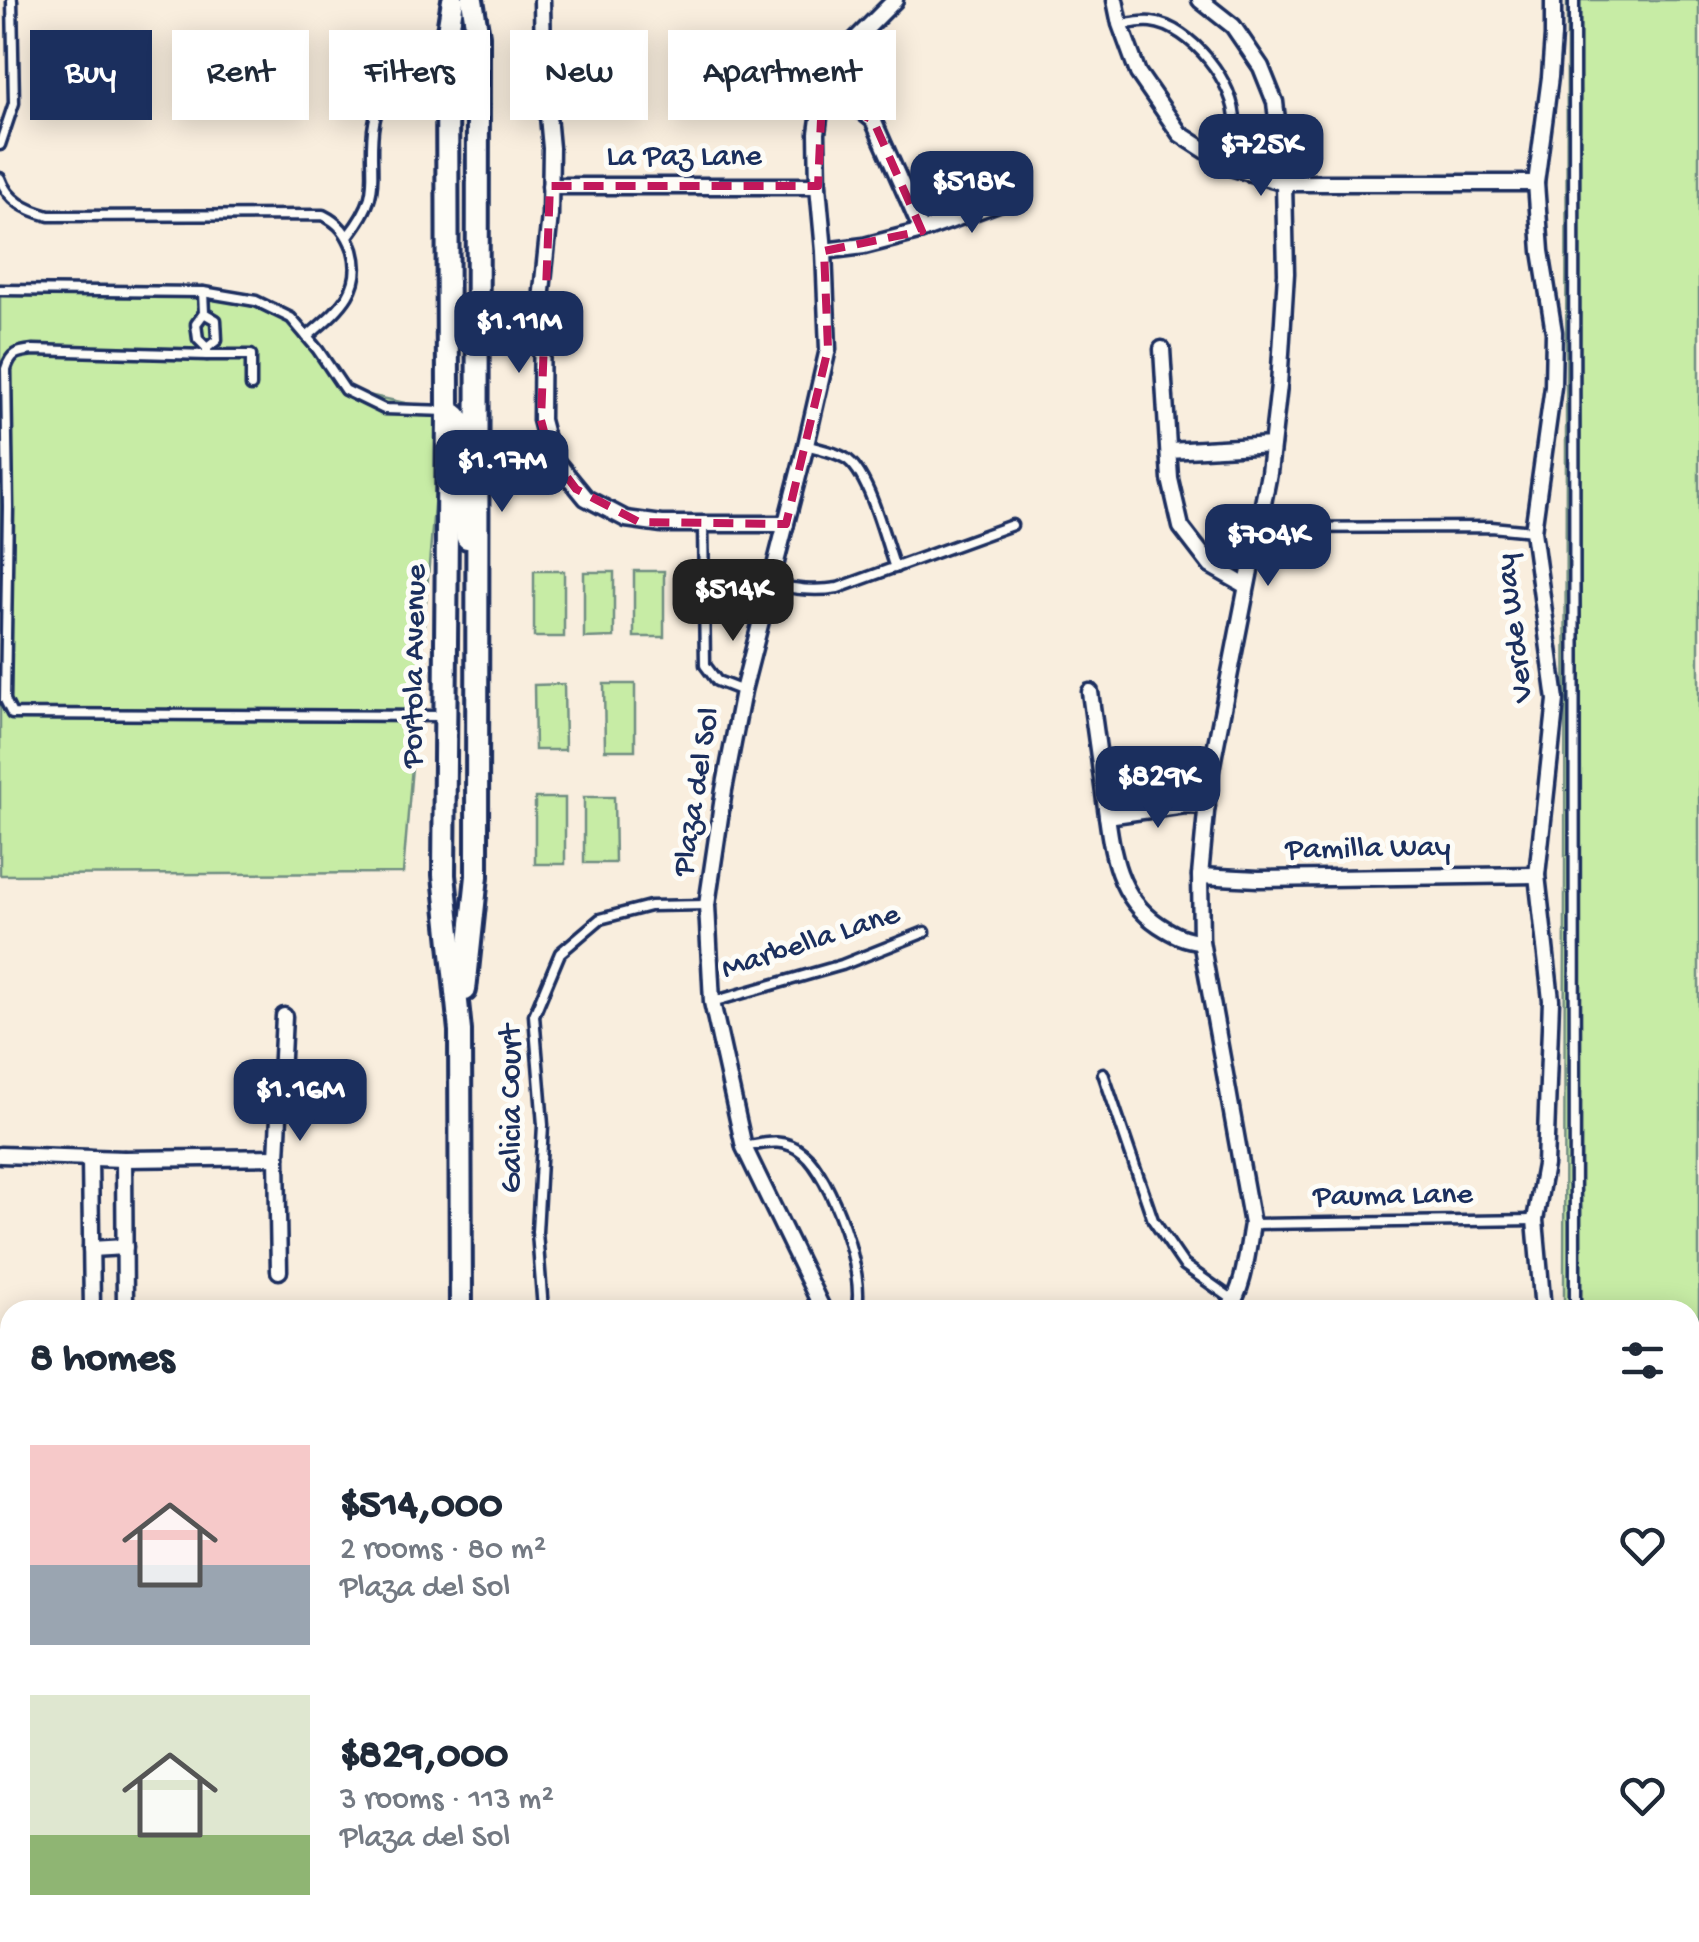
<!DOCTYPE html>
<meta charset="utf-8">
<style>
body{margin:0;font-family:"Gochi Hand",sans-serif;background:#f6f6f7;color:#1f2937;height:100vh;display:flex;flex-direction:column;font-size:38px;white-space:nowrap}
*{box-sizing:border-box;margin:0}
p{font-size:32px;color:#747a83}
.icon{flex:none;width:55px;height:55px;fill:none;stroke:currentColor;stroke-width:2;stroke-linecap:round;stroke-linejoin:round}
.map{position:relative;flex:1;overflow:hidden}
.panel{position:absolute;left:0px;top:1300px;width:1700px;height:642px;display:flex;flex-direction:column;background:#fff;border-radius:30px 30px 0 0;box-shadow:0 5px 25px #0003}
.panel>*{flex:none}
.top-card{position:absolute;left:30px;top:30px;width:1000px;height:90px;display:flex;gap:20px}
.price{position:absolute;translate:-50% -85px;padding:0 22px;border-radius:20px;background:#1b2f5e;color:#fff;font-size:32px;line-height:65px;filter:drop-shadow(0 2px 5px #0008)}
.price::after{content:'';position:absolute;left:50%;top:60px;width:30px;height:22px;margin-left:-15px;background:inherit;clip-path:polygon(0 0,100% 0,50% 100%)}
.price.selected{background:#222;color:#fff}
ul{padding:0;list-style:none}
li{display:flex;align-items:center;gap:30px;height:250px;padding:0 30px}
li span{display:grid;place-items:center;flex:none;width:280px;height:200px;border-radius:0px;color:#555}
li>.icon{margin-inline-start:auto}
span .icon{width:120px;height:120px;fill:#fffc;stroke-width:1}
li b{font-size:42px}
h2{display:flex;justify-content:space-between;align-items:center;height:120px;padding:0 30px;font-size:42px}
.chip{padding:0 35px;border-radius:0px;background:#fff;box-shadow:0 5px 25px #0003;font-size:35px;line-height:90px}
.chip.selected{background:#1b2f5e;color:#fff}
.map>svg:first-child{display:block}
</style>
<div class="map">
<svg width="1699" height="1942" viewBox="0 0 1699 1942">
<rect width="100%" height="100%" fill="#f9eede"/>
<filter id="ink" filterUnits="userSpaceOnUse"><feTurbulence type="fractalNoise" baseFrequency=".01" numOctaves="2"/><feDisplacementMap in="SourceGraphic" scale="20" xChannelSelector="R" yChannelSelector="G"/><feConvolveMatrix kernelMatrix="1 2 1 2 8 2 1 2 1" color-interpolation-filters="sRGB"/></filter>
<g filter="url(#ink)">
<g fill="#c7eca5" stroke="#718e82" stroke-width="2.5">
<path d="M 1567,0 L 1699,0 L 1699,1942 L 1563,1942 L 1563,1933 L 1690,1932 L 1690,1310 L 1564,1310 Z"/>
<path d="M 0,284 L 203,292 L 291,318 L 345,390 L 442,411 L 403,873 L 0,875 Z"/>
<rect x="534" y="571" width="30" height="66"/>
<rect x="634" y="571" width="30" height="66"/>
<path d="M 584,572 L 614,572 L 614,637 L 584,638 Z"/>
<path d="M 564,684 L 565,750 L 535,750 L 534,685 Z"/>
<path d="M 635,684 L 635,750 L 605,750 L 604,684 Z"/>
<path d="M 584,797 L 614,797 L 615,863 L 584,863 Z"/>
<rect x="535" y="798" width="30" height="66"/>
</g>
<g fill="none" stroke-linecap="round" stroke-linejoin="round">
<g stroke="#1b2f5e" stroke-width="15">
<g id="service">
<path d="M 1574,0 L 1575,1310"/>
<path d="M 1120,24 C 1130,24 1141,21 1151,22 C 1191,26 1236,84 1235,123 C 1234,136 1227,148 1222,159"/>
<path d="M 0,145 L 14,103 L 12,0"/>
<path d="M 0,178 C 8,201 27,210 49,216 L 323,215 C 339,223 347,233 353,250 C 365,292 335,312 307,337"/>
<path d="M 348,236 C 384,190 368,180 373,130 C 375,113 380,99 385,83"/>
<path d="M 0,290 L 203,292 L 256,301 L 291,318 L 318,350 L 345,390 L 384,409 L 448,411"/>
<path d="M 203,292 L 204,313 L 196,324 L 198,339 L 207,348 L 217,340 L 216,320 L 204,313"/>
<path d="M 207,348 L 207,355 L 33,350 C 16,352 11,353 6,369 L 8,507 L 5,700 L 12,714 L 441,716"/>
<path d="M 207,355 L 251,355 L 251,386"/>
<path d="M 806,445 C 818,449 833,451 845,458 C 869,471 885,541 895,568"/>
<path d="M 703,524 L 705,665 L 717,681 L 743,691"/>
<path d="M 1257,528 L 1491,527 L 1533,531"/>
<path d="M 771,584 C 794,589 814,592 838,588 L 1012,525"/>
<path d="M 712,1002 L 842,965 L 925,932"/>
<path d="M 1103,1073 L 1153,1220 L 1184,1265 L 1235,1301"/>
<path d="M 744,1147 C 765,1143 784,1137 803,1153 C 831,1176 867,1276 856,1310"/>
<path d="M 1252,1224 L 1535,1220"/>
<path d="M 543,1310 L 537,1232 L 543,1125 L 534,1015 L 560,953 L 600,919 L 650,906 L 707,905"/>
<path d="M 1576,1932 L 1576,1942"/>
</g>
</g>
<g stroke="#1b2f5e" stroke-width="21">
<g id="minor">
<path d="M 542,0 L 543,62 L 551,148 L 550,215 L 542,291 L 541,420 L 550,454 L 586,498 L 626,519 L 662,524 L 786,524"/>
<path d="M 1115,0 L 1120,24 L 1138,73 L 1180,134 L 1233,168 L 1284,183 L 1536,183"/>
<path d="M 1200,0 L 1233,26 L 1261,67 L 1275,102 L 1284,183 L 1286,273 L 1279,385 L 1269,473 L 1209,780 L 1200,876 L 1201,941 L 1252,1224 C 1247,1251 1245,1287 1228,1310"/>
<path d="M 822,97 L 857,107 L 873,120 L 922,231 L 864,246 L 824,251"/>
<path d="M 550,186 L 818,186"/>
<path d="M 922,231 L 1007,200"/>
<path d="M 1162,349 L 1170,479 L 1181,527 L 1211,566 L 1246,586"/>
<path d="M 1169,451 L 1272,445"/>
<path d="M 1090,692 C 1095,726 1099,759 1104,793 C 1111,843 1113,894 1159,925 C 1173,934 1184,940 1201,941"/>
<path d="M 1107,816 L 1185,805 L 1207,806"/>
<path d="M 1200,876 L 1258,879 L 1537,875"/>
<path d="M 0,1155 L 124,1159 L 277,1157"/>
<path d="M 90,1158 L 92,1310"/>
<path d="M 124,1159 L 125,1310"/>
<path d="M 91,1249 L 125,1247"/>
<path d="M 279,1271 L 277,1157 L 284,1016"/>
<path d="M 823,1310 L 744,1147 L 712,1002 L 707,905 L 724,790 L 743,691 L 806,445 L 828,349 L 824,251 L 818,186 L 817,133 L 822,97 L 841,54 L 895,0"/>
<path d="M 1543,1310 L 1535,1220 L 1545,1165 L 1551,1000 L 1537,875 L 1556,700 L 1533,531 L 1553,387 L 1554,332 L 1541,251 L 1536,183 L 1550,77 L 1553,36 L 1553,0"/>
<path d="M 0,1488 L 10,1488"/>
<path d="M 1173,1932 L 1197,1942"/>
<path d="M 163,1942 L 165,1932"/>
<path d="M 1481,1942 L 1494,1932"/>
</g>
</g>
<g stroke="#1b2f5e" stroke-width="25">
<path id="tertiary" d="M 0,1423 L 10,1423"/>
</g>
<g stroke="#1b2f5e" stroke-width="28">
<g id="secondary">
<path d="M 453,0 L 447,37 L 448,411 L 444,875 L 460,1031 L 461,1310"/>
<path d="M 448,411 C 459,415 461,420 463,431 L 463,512 L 467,538"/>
<path d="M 465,990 L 477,876 L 478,36 L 472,0"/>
<path d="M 459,1942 L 460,1932"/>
</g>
</g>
<use href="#service" stroke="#fdfcf7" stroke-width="8"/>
<use href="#minor" stroke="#fdfcf7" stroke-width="14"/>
<use href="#tertiary" stroke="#fdfcf7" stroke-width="18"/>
<use href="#secondary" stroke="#fdfcf7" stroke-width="20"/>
</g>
</g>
<path fill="none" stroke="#c2185b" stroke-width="8" stroke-dasharray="20 12" stroke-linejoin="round" d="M 822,97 L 873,120 L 922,231 L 824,251 L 828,349 L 786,524 L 639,522 L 576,489 L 550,454 L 541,420 L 550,186 L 818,186 Z"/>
<g text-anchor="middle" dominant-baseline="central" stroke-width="10" stroke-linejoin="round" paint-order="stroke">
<g font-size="32" fill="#1b2f5e" stroke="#fdfcf7">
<text x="684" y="158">La Paz Lane</text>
<text transform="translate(1516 628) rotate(-97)">Verde Way</text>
<text transform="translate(416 666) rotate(-89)">Portola Avenue</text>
<text transform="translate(698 792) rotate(-81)">Plaza del Sol</text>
<text transform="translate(1368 850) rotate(-1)">Pamilla Way</text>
<text transform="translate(811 943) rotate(-18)">Marbella Lane</text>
<text transform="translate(513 1109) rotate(-90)">Galicia Court</text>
<text transform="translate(1393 1197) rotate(-1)">Pauma Lane</text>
</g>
</g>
</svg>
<b class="price" style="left:1261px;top:199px">$725K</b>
<b class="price" style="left:972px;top:236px">$518K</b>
<b class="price" style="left:519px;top:376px">$1.11M</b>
<b class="price" style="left:502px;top:515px">$1.17M</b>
<b class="price" style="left:1268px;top:589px">$704K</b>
<b class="price selected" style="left:733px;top:644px">$514K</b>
<b class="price" style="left:1158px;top:831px">$829K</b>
<b class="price" style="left:300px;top:1144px">$1.16M</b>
<div class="top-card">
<a class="chip selected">Buy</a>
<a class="chip">Rent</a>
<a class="chip">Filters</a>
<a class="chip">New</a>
<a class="chip">Apartment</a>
</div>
<section class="panel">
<h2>8 homes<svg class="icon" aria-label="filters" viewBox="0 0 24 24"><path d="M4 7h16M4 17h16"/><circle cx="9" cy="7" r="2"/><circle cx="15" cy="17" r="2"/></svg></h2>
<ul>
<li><span style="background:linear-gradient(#f6c9c9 60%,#9aa5b1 0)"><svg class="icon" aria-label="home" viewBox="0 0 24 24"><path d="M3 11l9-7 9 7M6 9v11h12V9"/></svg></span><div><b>$514,000</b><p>2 rooms · 80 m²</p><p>Plaza del Sol</p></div><svg class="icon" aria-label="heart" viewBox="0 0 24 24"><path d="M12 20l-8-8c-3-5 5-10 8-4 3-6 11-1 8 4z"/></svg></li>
<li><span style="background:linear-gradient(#dfe7d0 70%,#8fb573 0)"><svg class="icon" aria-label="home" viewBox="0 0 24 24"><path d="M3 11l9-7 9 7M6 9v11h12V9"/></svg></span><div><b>$829,000</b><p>3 rooms · 113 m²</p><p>Plaza del Sol</p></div><svg class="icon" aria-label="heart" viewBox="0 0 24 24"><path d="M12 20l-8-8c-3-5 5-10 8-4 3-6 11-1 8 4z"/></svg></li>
</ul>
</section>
</div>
